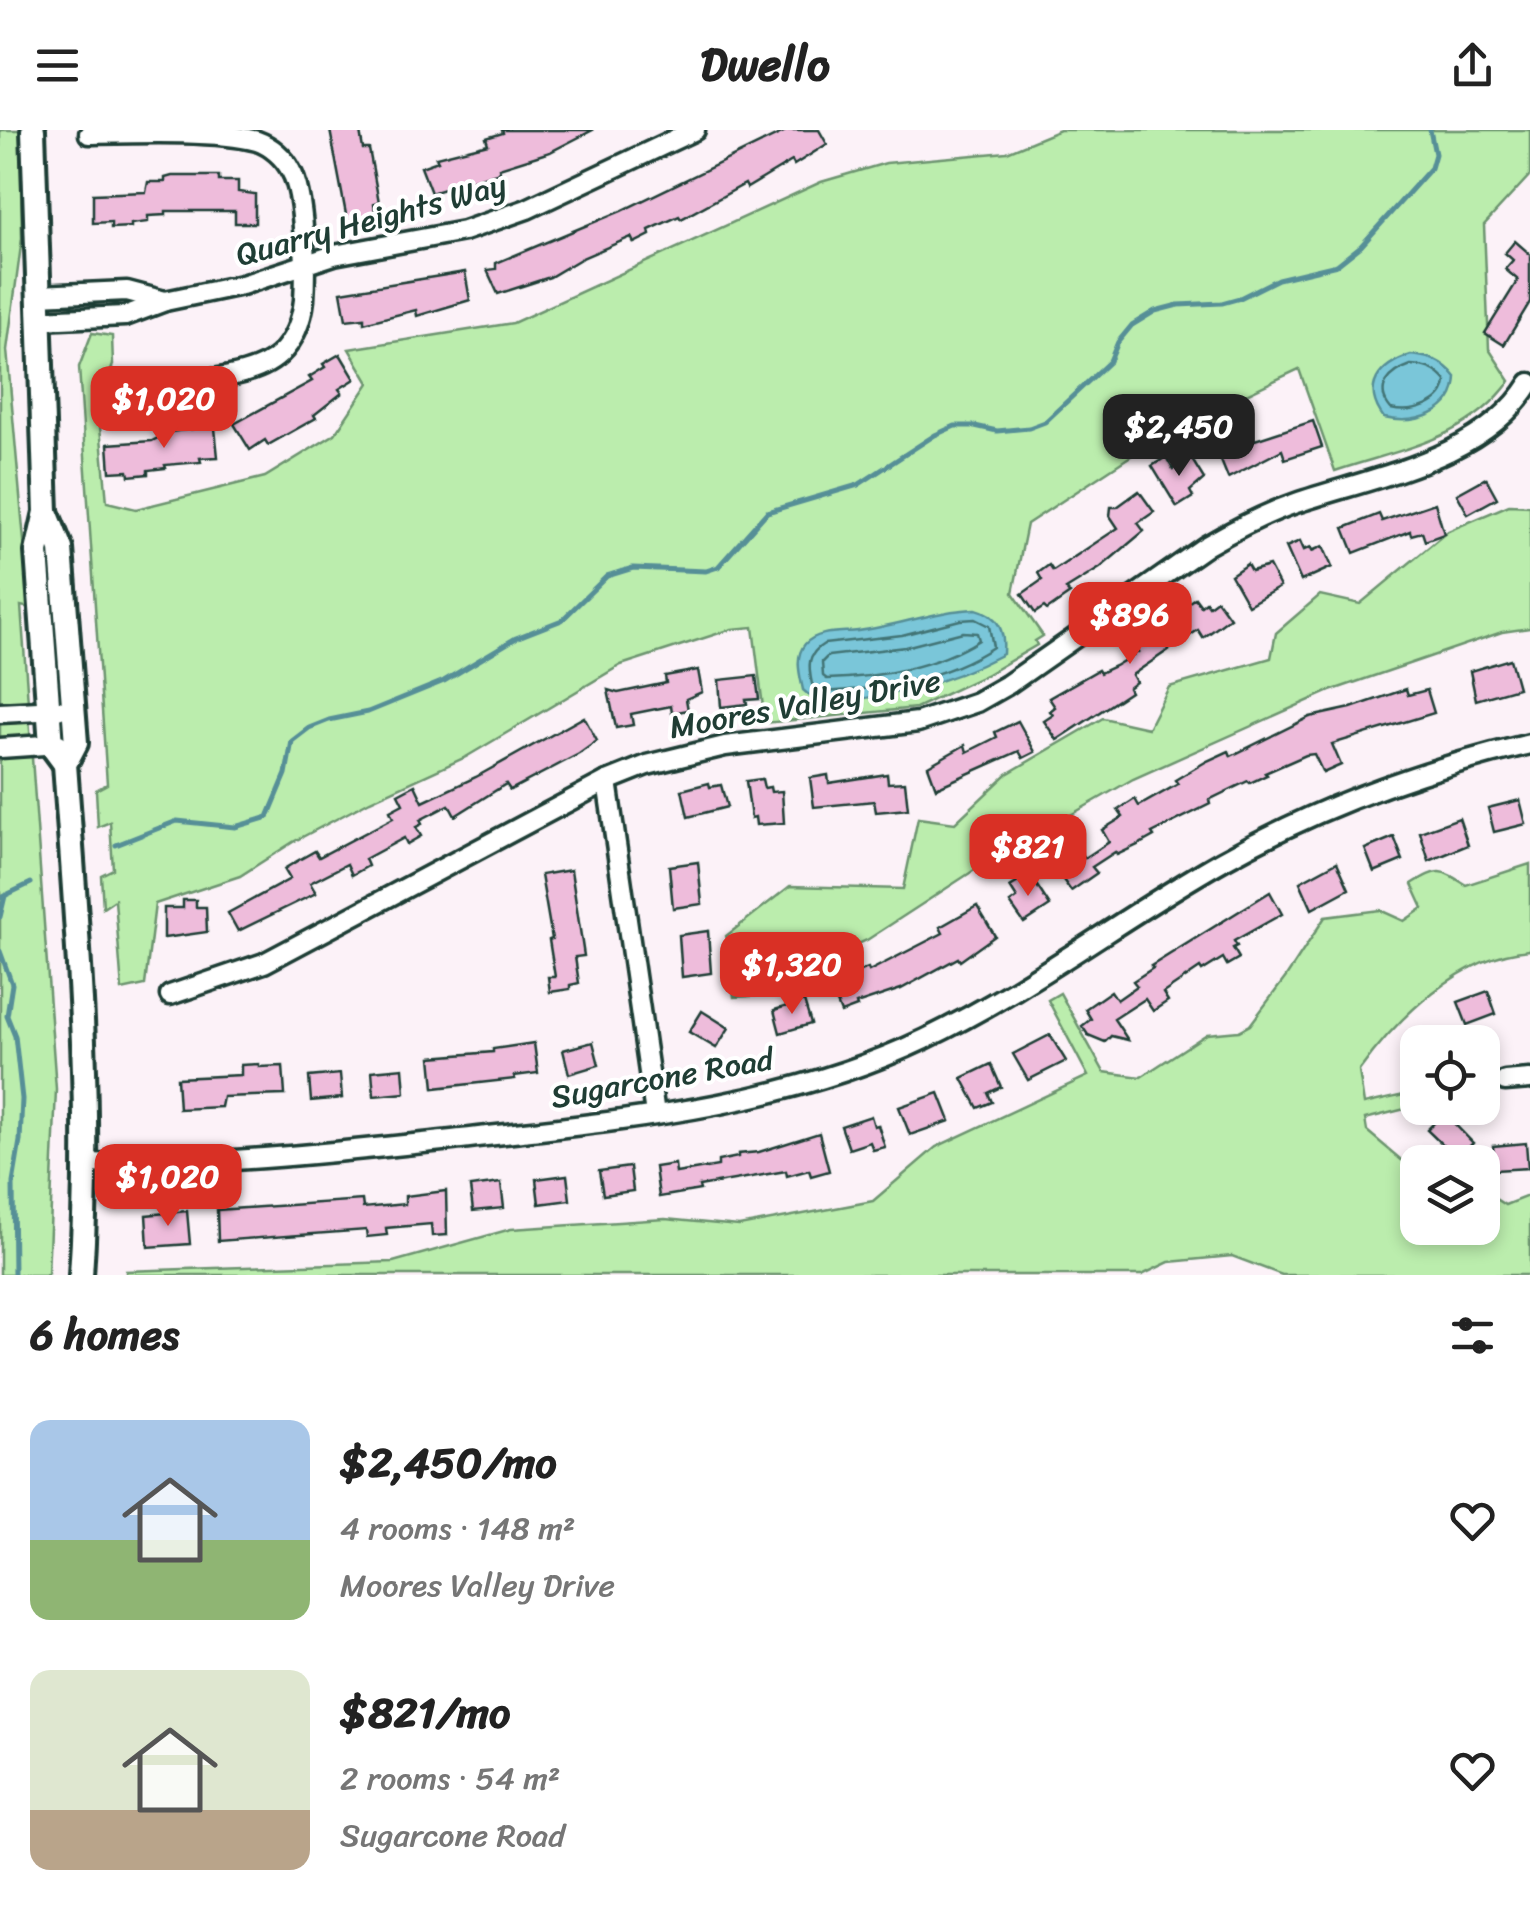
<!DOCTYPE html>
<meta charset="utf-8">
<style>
body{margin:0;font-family:Sriracha,sans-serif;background:#f6f6f6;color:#222;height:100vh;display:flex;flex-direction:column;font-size:38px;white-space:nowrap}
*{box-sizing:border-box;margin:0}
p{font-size:32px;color:#767676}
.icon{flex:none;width:55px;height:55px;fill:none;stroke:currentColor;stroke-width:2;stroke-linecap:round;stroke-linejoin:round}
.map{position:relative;height:1145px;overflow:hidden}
.sheet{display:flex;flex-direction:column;background:#fff;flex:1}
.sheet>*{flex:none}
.tools{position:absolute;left:1400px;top:895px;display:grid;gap:20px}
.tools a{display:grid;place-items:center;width:100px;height:100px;border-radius:20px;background:#fff;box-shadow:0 5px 15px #0003;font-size:50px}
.price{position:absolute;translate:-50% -85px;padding:0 22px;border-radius:20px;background:#d93025;color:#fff;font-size:32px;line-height:65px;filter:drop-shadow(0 2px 5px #0008)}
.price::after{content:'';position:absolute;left:50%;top:60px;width:30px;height:22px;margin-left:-15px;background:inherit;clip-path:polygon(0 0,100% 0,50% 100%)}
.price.active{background:#222;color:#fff}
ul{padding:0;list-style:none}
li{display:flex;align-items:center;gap:30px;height:250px;padding:0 30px}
li span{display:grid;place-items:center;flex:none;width:280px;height:200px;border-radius:20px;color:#555}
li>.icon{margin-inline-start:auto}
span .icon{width:120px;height:120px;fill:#fffc;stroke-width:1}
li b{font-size:42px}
h2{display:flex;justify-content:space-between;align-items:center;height:120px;padding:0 30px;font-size:42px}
header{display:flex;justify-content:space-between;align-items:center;height:130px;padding:0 30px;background:#fff;font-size:45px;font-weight:700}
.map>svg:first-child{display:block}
</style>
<header><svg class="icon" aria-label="menu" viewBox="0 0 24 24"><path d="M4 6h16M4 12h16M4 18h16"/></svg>Dwello<svg class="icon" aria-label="share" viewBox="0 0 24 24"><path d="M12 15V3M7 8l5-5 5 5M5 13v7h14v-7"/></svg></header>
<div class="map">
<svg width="1530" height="1145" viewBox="0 0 1530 1145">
<rect width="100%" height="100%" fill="#fcf2f8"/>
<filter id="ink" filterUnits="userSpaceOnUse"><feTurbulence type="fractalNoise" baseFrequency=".01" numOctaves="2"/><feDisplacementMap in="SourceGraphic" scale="20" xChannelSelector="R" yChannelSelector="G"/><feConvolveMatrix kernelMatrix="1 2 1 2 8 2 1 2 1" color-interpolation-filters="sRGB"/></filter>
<g filter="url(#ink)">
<g fill="#bbedad" stroke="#6d9570" stroke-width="2.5">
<path d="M 0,0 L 20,0 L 22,108 L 7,220 L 30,478 L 21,476 L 56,959 L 48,1145 L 0,1145 Z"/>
<path d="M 1060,0 L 1530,0 L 1530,45 L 1484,95 L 1489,219 L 1510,251 C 1468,310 1400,319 1335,341 L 1299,239 L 1172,299 L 1027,394 L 1013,463 L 1043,506 L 1035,511 L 1037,515 L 986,545 L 916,578 L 765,593 L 753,497 L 732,499 L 621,535 L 466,627 L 370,671 L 293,712 L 240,746 L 155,774 L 145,855 L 122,860 L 115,770 L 103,778 L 101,745 L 113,739 L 110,692 L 98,697 L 96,660 L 107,654 L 79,237 L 92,203 L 112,206 L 113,235 L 98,275 L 107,372 L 136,379 L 265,347 L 335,304 L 369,253 L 349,219 L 513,193 L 821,52 L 886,33 L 1007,22 Z"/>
<path d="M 1509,375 L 1530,376 L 1530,498 L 1502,502 L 1330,561 L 1133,649 L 973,741 L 867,810 L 793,844 L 772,865 L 734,867 L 726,806 L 790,756 L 903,759 L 918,688 L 955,693 L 1007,644 L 1103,588 L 1148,598 L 1169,557 L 1271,528 L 1276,503 L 1320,465 L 1360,474 L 1448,401 Z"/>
<path d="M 1530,734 L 1530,820 C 1461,825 1397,888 1359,941 L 1364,974 L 1417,962 L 1417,976 L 1365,989 L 1367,1001 L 1406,1034 L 1417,1038 L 1418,1098 L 1482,1098 L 1483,1061 L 1505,1075 L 1530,1065 L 1530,1145 L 1282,1145 L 1232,1126 L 1169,1132 L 1142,1145 L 126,1145 L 126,1141 L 393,1132 L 511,1099 L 665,1089 L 739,1096 L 873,1071 L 936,1017 L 1088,946 L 1048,870 L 1060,863 L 1104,942 L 1141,947 L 1207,904 L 1239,901 L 1250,895 L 1286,847 L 1325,787 L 1380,780 L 1404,791 L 1423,778 L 1412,754 C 1439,737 1441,739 1466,755 Z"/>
</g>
<g fill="#7ac6d9" stroke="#568f97" stroke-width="2.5">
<path d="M 1411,225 C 1431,227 1443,231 1456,247 C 1455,284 1415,295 1384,288 C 1361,257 1379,235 1411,225 Z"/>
<path d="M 976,479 C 999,485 1005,501 1003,524 C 945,555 883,570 817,572 L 803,560 C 800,545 794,527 805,514 C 818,500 841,503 858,501 C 898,496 937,480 976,479 Z"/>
</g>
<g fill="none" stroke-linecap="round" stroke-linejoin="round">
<g stroke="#437476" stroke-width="2.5">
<path d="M 1411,235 C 1426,236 1436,239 1446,251 C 1445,275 1411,284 1391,279 C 1373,258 1391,242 1411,235 Z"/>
<path d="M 975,489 L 989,496 L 993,517 C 946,549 878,560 821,562 L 812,554 C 808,536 807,524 824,514 L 902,505 L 960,490 Z"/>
<path d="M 963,502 L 977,503 L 979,510 C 937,537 877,548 827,549 L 823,546 L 822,532 L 828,526 L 905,517 Z"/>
</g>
<g stroke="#568f97" stroke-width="5">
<path d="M 116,715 L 177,691 L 235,697 L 268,687 L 286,644 L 292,611 L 309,598 L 329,590 L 368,582 L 444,551 L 516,508 L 562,490 L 607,446 L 633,438 L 706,441 L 718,437 L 767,382 L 858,355 L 935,305 L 955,296 L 975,296 L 997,301 L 1029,298 L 1045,292 L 1110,231 L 1118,212 L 1132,195 L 1155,181 L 1178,175 L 1222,173 L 1240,168 L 1278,149 L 1337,135 L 1361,116 L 1431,38 L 1435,24 L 1430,0"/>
<path d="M 0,768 L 31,753"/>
<path d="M 0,787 L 5,766"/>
<path d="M 0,821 L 12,854 L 7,886 L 15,906 L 22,969 L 20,1011 L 13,1053 L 14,1145"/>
</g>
</g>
<g fill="#eebcdb" stroke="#1f3d34" stroke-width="2.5">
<path d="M 330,0 L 360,2 L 363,19 L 369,19 L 379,72 L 374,73 L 376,91 L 348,95 Z"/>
<path d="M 502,0 L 593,0 L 550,22 L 499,38 L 500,42 L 431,63 L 421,37 L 438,31 L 436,27 L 488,14 L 486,8 L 503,3 Z"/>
<path d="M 788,0 L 819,0 L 827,14 L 794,35 L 792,31 L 747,58 L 745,54 L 681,89 L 679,86 L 649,100 L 650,105 L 634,113 L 631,107 L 582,128 L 550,147 L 498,164 L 487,140 L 496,139 L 496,133 L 621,81 Z"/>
<path d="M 172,46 L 219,46 L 219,51 L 238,51 L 238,62 L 255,64 L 255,93 L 235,93 L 235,81 L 166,81 L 166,85 L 148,86 L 148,92 L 131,94 L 131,97 L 111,98 L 111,92 L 93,93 L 93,64 L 146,62 L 148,52 L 165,52 L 165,48 Z"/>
<path d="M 1515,111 L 1530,124 L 1530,172 L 1504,215 L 1485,203 L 1518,150 L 1505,139 L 1513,130 L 1505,123 Z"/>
<path d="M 465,142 L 470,170 L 417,186 L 416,180 L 364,193 L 364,188 L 346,190 L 341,162 Z"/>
<path d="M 340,224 L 355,249 L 339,259 L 342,263 L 314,285 L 316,288 L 268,315 L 265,310 L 250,320 L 234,294 L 312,251 L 309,247 L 325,237 L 323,234 Z"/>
<path d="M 1313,291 L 1322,317 L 1285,329 L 1282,320 L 1228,348 L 1213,311 L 1226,305 L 1230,314 L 1252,303 L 1255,310 Z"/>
<path d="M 208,297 L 215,298 L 218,327 L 200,328 L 201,332 L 165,335 L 166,338 L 148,340 L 148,344 L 129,346 L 128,341 L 110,342 L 108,314 L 152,311 L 169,302 Z"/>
<path d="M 1166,327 L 1173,339 L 1191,328 L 1204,349 L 1190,361 L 1193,367 L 1177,377 L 1152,336 Z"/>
<path d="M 1486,348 L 1497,368 L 1468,384 L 1457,364 Z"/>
<path d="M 1139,361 L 1154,382 L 1138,393 L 1144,401 L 1100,438 L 1066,459 L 1070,464 L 1047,480 L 1044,477 L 1035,483 L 1022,464 L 1042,450 L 1038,443 L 1049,435 L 1053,441 L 1118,398 L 1110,386 L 1111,377 L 1117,377 Z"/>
<path d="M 1435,373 L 1444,404 L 1425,411 L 1422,402 L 1411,405 L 1410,401 L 1354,423 L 1344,398 L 1379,384 L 1382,391 Z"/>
<path d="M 1300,411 L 1304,420 L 1311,417 L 1312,421 L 1323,416 L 1332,437 L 1301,451 L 1286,417 Z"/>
<path d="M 1247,434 L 1251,441 L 1269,436 L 1280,457 L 1248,475 L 1231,445 Z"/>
<path d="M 1195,468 L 1201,476 L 1206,472 L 1209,476 L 1217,470 L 1230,488 L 1203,508 L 1198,500 L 1132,545 L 1136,552 L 1128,558 L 1130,562 L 1057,610 L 1044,591 L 1053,585 L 1050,581 L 1055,577 L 1049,568 L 1098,540 L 1100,543 L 1115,536 L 1138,522 L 1134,516 L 1145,509 L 1142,505 Z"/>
<path d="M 1510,529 L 1518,558 L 1476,570 L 1470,541 Z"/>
<path d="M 698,540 L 702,562 L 686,569 L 688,580 L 672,583 L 671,576 L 631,584 L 633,595 L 616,598 L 608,560 L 618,563 L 666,553 L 665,546 Z"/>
<path d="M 756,546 L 759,569 L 746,570 L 747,574 L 721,577 L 719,550 Z"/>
<path d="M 1406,559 L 1408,565 L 1427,560 L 1434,583 L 1332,614 L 1341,635 L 1323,643 L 1314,624 L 1306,625 L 1265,643 L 1267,645 L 1250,653 L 1248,651 L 1209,670 L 1210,674 L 1152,703 L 1154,706 L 1138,715 L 1117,725 L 1115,722 L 1092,737 L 1097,743 L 1071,761 L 1051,733 L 1076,716 L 1085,728 L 1109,712 L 1102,700 L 1123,687 L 1118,680 L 1135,669 L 1139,676 L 1178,654 L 1175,650 L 1207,631 L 1229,621 L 1231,626 L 1310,587 L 1351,578 Z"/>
<path d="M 584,587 L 597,611 L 579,624 L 510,660 L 506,654 L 455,686 L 449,675 L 420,690 L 422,694 L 416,697 L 421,706 L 407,714 L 404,708 L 365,729 L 368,736 L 352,745 L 347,734 L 310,753 L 316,763 L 238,801 L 228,783 L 290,749 L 284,739 L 297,731 L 315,721 L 319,727 L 393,688 L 390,681 L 403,674 L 398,664 L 415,655 L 423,672 L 476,647 Z"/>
<path d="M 1018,591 L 1035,622 L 1023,628 L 1019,621 L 936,658 L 928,636 L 965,615 L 967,622 L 997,607 L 995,602 Z"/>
<path d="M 887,644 L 888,653 L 905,652 L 908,679 L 876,682 L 874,671 L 814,677 L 810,648 L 828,645 L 829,653 Z"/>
<path d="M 762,649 L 764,658 L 770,657 L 771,662 L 782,661 L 784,693 L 756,695 L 755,687 L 751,688 L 746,651 Z"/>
<path d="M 709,653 L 710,657 L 721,655 L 727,677 L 688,687 L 682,660 Z"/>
<path d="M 1520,670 L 1526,694 L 1494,702 L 1488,678 Z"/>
<path d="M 1459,688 L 1468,715 L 1429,731 L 1420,702 Z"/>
<path d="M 1394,707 L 1403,730 L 1374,742 L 1365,719 Z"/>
<path d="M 698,732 L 702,774 L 673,778 L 669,736 Z"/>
<path d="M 1337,732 L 1349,759 L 1312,779 L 1300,752 Z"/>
<path d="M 571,740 L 584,826 L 575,827 L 579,853 L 570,855 L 570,859 L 550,862 L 548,847 L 555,847 L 549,810 L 552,809 L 541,745 Z"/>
<path d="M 1030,745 L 1050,776 L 1024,793 L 1010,773 L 1017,768 L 1010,757 Z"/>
<path d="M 1270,762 L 1282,784 L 1234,811 L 1237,816 L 1233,818 L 1239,828 L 1227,835 L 1223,828 L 1202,841 L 1200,838 L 1163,863 L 1168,871 L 1153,881 L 1145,869 L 1114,889 L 1128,910 L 1111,906 L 1105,912 L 1088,905 L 1082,896 L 1091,889 L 1085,879 L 1111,861 L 1117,870 L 1137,856 L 1133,851 L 1153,838 L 1151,836 Z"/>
<path d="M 183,770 L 196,770 L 196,777 L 206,777 L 207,802 L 164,808 L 164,778 L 183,778 Z"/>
<path d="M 977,776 L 995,806 L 960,831 L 958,828 L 901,859 L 856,874 L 857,877 L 841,883 L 826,845 L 843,838 L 846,846 L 868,838 L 869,841 L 943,803 L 940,797 Z"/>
<path d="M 708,801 L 711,843 L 682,847 L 679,805 Z"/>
<path d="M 1488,861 L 1496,884 L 1467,895 L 1458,872 Z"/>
<path d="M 804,871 L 811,894 L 780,903 L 774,880 Z"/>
<path d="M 702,881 L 729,898 L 716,918 L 689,902 Z"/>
<path d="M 1050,905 L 1066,931 L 1028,950 L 1013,924 Z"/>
<path d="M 593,912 L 599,935 L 569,944 L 563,920 Z"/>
<path d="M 534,913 L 538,943 L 514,946 L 515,949 L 434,958 L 431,927 L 493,922 L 493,919 Z"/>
<path d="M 259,934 L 259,937 L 283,936 L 285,965 L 223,967 L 221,977 L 179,979 L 177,948 L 241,945 L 241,935 Z"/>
<path d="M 991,934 L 1001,957 L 988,963 L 992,972 L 978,978 L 962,948 Z"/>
<path d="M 403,938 L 405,963 L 374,966 L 372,941 Z"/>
<path d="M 340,944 L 342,968 L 311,971 L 309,947 Z"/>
<path d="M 939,963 L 950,991 L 910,1005 L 899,977 Z"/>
<path d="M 1444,983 L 1473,1013 L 1457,1029 L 1427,1000 Z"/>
<path d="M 871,986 L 874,996 L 878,995 L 885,1017 L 873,1020 L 870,1012 L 849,1019 L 841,996 Z"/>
<path d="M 819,1003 L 829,1041 L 811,1046 L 809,1040 L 787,1046 L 786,1041 L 699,1056 L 700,1060 L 659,1067 L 655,1037 L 675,1034 L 676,1043 L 718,1036 L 718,1031 L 738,1027 L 738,1024 L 759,1022 Z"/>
<path d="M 1526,1013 L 1528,1038 L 1495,1040 L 1493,1016 Z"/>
<path d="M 630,1037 L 633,1061 L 603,1065 L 599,1041 Z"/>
<path d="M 567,1045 L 570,1070 L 539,1074 L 536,1049 Z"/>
<path d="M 501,1053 L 504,1078 L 473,1081 L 470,1057 Z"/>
<path d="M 446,1061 L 447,1105 L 432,1106 L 431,1094 L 386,1098 L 387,1105 L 367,1107 L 366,1100 L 218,1111 L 217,1080 L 362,1070 L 363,1078 L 405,1074 L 405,1066 Z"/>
<path d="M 187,1081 L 190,1114 L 148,1117 L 146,1085 Z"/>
</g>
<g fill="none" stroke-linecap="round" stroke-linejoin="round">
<g stroke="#1f3d34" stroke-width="25">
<g id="minor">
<path d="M 89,4 C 134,3 217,0 257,11 C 271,16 284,27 291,41 C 305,65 306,141 304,170 C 302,189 294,212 279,225 C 246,256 160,251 116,255"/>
<path d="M 38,165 L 127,161 L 165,171"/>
<path d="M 39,190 L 125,186 L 165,171 L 242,155 L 334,125 L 464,101 L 527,79 L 695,0"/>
<path d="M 0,583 L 58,580"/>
<path d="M 0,618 L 59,614"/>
<path d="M 607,651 L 655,984"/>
<path d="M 170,865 L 264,833 L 607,651 L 647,635 L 725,616 L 918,592 L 977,572 L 1007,555 L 1206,416 C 1235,399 1264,384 1296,373 C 1376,346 1483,329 1530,253"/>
<path d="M 1505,951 L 1530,949"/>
<path d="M 84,1033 C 206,1037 339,1022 461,1009 C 617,991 781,978 925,909 C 1030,859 1121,788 1222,731 C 1318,677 1422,639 1530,614"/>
</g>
</g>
<g stroke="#1f3d34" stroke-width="30">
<g id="major">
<path d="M 33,0 L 46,382 L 37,422 L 51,615 L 65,634"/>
<path d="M 46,382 L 61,419 L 76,613 L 65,634 C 77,803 93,975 81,1145"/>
</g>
</g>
<use href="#minor" stroke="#fff" stroke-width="18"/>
<use href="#major" stroke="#fff" stroke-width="22"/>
</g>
</g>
<g text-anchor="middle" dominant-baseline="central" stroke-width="8" stroke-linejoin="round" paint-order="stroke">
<g font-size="32" fill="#1f3d34" stroke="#fff">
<text transform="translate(371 90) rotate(-15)">Quarry Heights Way</text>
<text transform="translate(805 574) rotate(-10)">Moores Valley Drive</text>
<text transform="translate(662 948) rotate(-10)">Sugarcone Road</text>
</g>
</g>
</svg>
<div class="tools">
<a><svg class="icon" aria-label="locate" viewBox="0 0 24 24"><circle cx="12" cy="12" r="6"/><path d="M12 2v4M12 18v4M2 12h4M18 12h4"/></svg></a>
<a><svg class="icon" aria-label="layers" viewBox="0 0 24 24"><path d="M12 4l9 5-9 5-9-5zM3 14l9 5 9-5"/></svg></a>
</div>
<b class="price" style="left:164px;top:321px">$1,020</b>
<b class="price active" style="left:1179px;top:349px">$2,450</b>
<b class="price" style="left:1130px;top:537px">$896</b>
<b class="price" style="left:1028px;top:769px">$821</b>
<b class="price" style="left:792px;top:887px">$1,320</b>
<b class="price" style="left:168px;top:1099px">$1,020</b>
</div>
<section class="sheet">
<h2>6 homes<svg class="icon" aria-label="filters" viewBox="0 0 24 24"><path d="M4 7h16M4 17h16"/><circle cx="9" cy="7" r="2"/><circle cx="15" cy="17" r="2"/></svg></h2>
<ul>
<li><span style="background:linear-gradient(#a9c7e8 60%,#8fb573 0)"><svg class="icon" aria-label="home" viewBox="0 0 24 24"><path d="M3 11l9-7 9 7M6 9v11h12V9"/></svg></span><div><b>$2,450/mo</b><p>4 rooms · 148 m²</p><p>Moores Valley Drive</p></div><svg class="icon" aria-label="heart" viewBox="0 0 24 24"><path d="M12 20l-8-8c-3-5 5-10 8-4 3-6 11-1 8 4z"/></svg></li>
<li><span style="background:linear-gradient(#dfe7d0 70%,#b9a48a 0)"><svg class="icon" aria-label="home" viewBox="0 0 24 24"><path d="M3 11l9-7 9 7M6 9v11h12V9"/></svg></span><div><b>$821/mo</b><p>2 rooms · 54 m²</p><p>Sugarcone Road</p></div><svg class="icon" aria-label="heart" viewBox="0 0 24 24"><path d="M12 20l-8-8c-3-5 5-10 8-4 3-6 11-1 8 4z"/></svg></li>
</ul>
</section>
